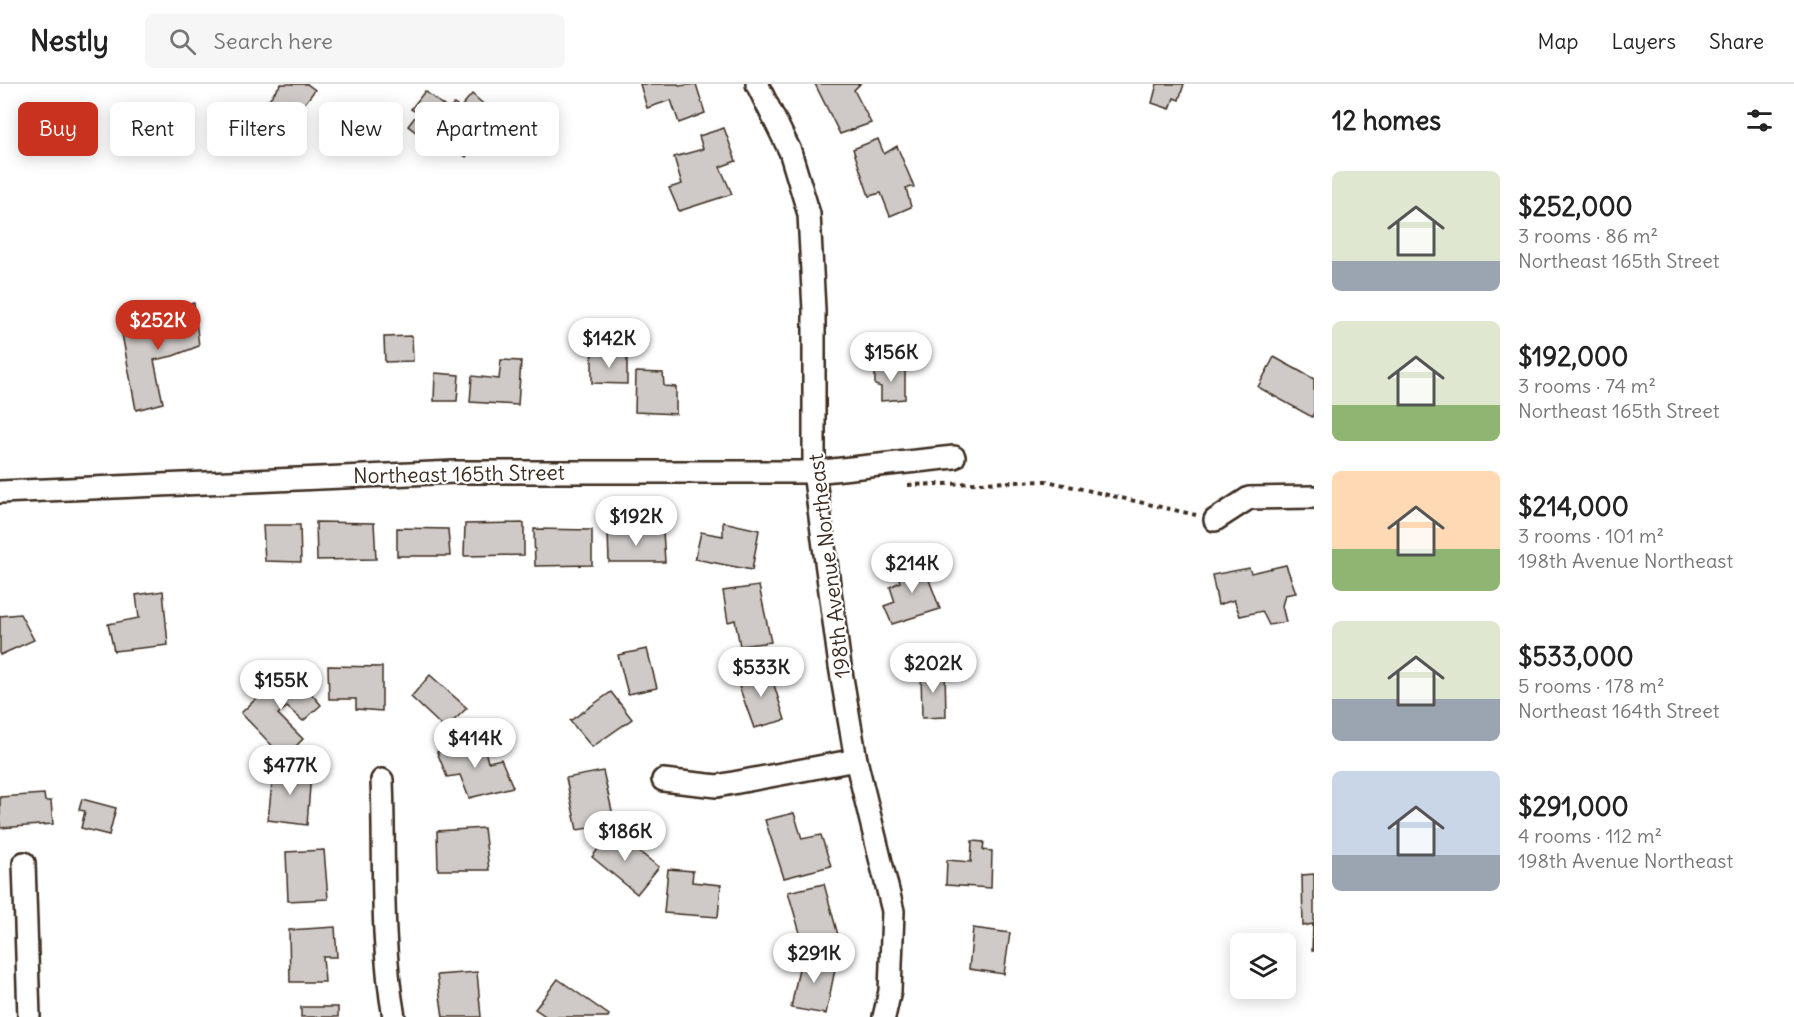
<!DOCTYPE html>
<meta charset="utf-8">
<style>
body{margin:0;font-family:Delius,sans-serif;background:#f6f6f6;color:#222;height:100vh;display:flex;flex-direction:column;font-size:22px;white-space:nowrap}
*{box-sizing:border-box;margin:0}
p{font-size:20px;color:#767676}
.icon{flex:none;width:33px;height:33px;fill:none;stroke:currentColor;stroke-width:2;stroke-linecap:round;stroke-linejoin:round}
.map{position:relative;flex:1;overflow:hidden}
.details{display:flex;flex-direction:column;background:#fff;width:480px}
.details>*{flex:none}
.guide{position:absolute;left:18px;top:18px;width:570px;height:54px;display:flex;gap:12px}
.controls{position:absolute;left:1230px;top:849px;display:grid;gap:12px}
.controls a{display:grid;place-items:center;width:66px;height:66px;border-radius:9px;background:#fff;box-shadow:0 3px 15px #0003;font-size:30px}
.price{position:absolute;translate:-50% -51px;padding:0 14px;border-radius:21px;background:#fff;color:#222;font-size:20px;line-height:39px;filter:drop-shadow(0 2px 3px #0008)}
.price::after{content:'';position:absolute;left:50%;top:36px;width:18px;height:14px;margin-left:-9px;background:inherit;clip-path:polygon(0 0,100% 0,50% 100%)}
.price.current{background:#c8321e;color:#fff}
ul{padding:0;list-style:none}
li{display:flex;align-items:center;gap:18px;height:150px;padding:0 18px}
li span{display:grid;place-items:center;flex:none;width:168px;height:120px;border-radius:9px;color:#555}
li>.icon{margin-inline-start:auto}
span .icon{width:72px;height:72px;fill:#fffc;stroke-width:1}
li b{font-size:26px}
h2{display:flex;justify-content:space-between;align-items:center;height:72px;padding:0 18px;font-size:26px}
.chip{padding:0 21px;border-radius:9px;background:#fff;box-shadow:0 3px 15px #0003;font-size:21px;line-height:54px}
.chip.current{background:#c8321e;color:#fff}
header{display:flex;align-items:center;gap:36px;box-sizing:border-box;height:84px;padding:0 30px;background:#fff;border-bottom:2px solid #e0e0e0}
header strong{font-size:28px}
nav{display:flex;gap:33px;margin-inline-start:auto;font-size:21px}
.search{width:420px;height:54px;background:#f6f6f6;display:flex;align-items:center;gap:15px;box-sizing:border-box;padding:0 21px;border-radius:9px;color:#767676;font-size:22px}
main{display:flex;flex:1;min-height:0}
.map>svg:first-child{display:block}
</style>
<header>
<strong>Nestly</strong>
<div class="search"><svg class="icon" aria-label="search" viewBox="0 0 24 24"><circle cx="10" cy="10" r="6"/><path d="M15 15l6 6"/></svg>Search here</div>
<nav><a>Map</a><a>Layers</a><a>Share</a></nav>
</header>
<main>
<div class="map">
<svg width="1314" height="933" viewBox="0 0 1314 933">
<rect width="100%" height="100%" fill="#fff"/>
<filter id="ink" filterUnits="userSpaceOnUse"><feTurbulence type="fractalNoise" baseFrequency=".0167" numOctaves="2"/><feDisplacementMap in="SourceGraphic" scale="12" xChannelSelector="R" yChannelSelector="G"/><feConvolveMatrix kernelMatrix="1 2 1 2 8 2 1 2 1" color-interpolation-filters="sRGB"/></filter>
<g filter="url(#ink)">
<g fill="#cfcac7" stroke="#3b2a1e" stroke-width="1.5">
<path d="M 281,0 L 307,0 L 315,6 L 282,49 L 257,30 Z"/>
<path d="M 640,0 L 678,0 L 679,2 L 696,0 L 705,29 L 679,39 L 671,16 L 647,24 Z"/>
<path d="M 815,0 L 860,0 L 854,6 L 871,39 L 840,50 Z"/>
<path d="M 1157,0 L 1184,0 L 1179,16 L 1174,14 L 1170,25 L 1152,19 Z"/>
<path d="M 425,7 L 449,26 L 454,20 L 460,24 L 472,10 L 497,32 L 466,73 L 437,50 L 430,59 L 408,42 L 418,29 L 411,25 Z"/>
<path d="M 724,44 L 736,77 L 720,83 L 732,110 L 679,127 L 669,104 L 682,100 L 674,73 L 703,65 L 699,52 Z"/>
<path d="M 878,55 L 884,70 L 897,62 L 914,103 L 906,104 L 911,123 L 890,132 L 881,109 L 869,112 L 853,65 Z"/>
<path d="M 194,219 L 199,262 L 173,272 L 154,276 L 163,319 L 136,326 L 122,250 L 158,244 L 166,235 L 164,223 Z"/>
<path d="M 412,252 L 413,277 L 385,278 L 384,253 Z"/>
<path d="M 592,269 L 627,271 L 627,300 L 592,299 Z"/>
<path d="M 1274,273 L 1314,295 L 1314,328 L 1312,333 L 1258,303 Z"/>
<path d="M 501,276 L 521,277 L 518,321 L 470,318 L 472,292 L 499,295 Z"/>
<path d="M 875,283 L 905,283 L 905,315 L 881,317 L 881,303 L 875,301 Z"/>
<path d="M 636,288 L 663,289 L 664,302 L 676,303 L 676,330 L 635,328 Z"/>
<path d="M 435,289 L 459,291 L 457,317 L 434,317 Z"/>
<path d="M 316,438 L 374,439 L 376,475 L 317,476 Z"/>
<path d="M 723,438 L 759,446 L 752,486 L 695,475 L 701,448 L 723,452 Z"/>
<path d="M 524,439 L 524,471 L 464,472 L 465,440 Z"/>
<path d="M 263,441 L 300,441 L 301,478 L 265,477 Z"/>
<path d="M 397,444 L 448,445 L 450,472 L 397,472 Z"/>
<path d="M 534,445 L 592,446 L 592,481 L 535,482 Z"/>
<path d="M 608,447 L 663,447 L 665,478 L 609,478 Z"/>
<path d="M 922,477 L 940,525 L 892,540 L 884,522 L 895,518 L 890,503 L 900,498 L 896,484 Z"/>
<path d="M 1286,481 L 1296,509 L 1285,511 L 1282,522 L 1286,538 L 1269,541 L 1262,527 L 1240,532 L 1234,516 L 1218,521 L 1212,491 L 1249,484 L 1251,489 Z"/>
<path d="M 759,502 L 771,558 L 740,562 L 735,536 L 728,538 L 723,507 Z"/>
<path d="M 163,507 L 168,561 L 114,567 L 108,540 L 139,534 L 136,511 Z"/>
<path d="M 20,530 L 34,556 L 0,571 L 0,532 Z"/>
<path d="M 647,565 L 657,604 L 628,610 L 618,571 Z"/>
<path d="M 328,582 L 382,583 L 382,627 L 356,625 L 356,615 L 329,615 Z"/>
<path d="M 289,584 L 321,621 L 303,637 L 287,623 L 278,630 L 303,655 L 284,674 L 241,629 Z"/>
<path d="M 769,585 L 785,636 L 754,644 L 736,594 Z"/>
<path d="M 945,586 L 946,633 L 922,634 L 921,587 Z"/>
<path d="M 430,591 L 467,624 L 445,645 L 411,613 Z"/>
<path d="M 611,608 L 632,635 L 592,663 L 570,637 Z"/>
<path d="M 482,655 L 488,678 L 501,675 L 513,703 L 469,714 L 460,691 L 447,693 L 437,668 Z"/>
<path d="M 274,681 L 311,689 L 307,741 L 268,736 Z"/>
<path d="M 603,687 L 615,740 L 577,746 L 566,694 Z"/>
<path d="M 44,710 L 45,717 L 51,717 L 53,740 L 0,744 L 0,713 Z"/>
<path d="M 82,715 L 116,724 L 109,751 L 81,744 L 85,727 L 79,726 Z"/>
<path d="M 794,729 L 802,755 L 821,751 L 831,782 L 784,794 L 765,736 Z"/>
<path d="M 484,744 L 489,786 L 438,786 L 437,747 Z"/>
<path d="M 612,747 L 659,783 L 637,810 L 592,773 Z"/>
<path d="M 972,757 L 984,758 L 983,766 L 992,767 L 991,804 L 946,801 L 947,776 L 971,778 Z"/>
<path d="M 324,766 L 328,815 L 288,817 L 286,768 Z"/>
<path d="M 668,785 L 693,787 L 692,798 L 721,801 L 718,833 L 664,829 Z"/>
<path d="M 1314,790 L 1314,867 L 1312,867 L 1313,840 L 1303,842 L 1302,791 Z"/>
<path d="M 824,800 L 838,851 L 802,856 L 788,808 Z"/>
<path d="M 335,843 L 337,873 L 323,873 L 325,898 L 290,898 L 289,846 Z"/>
<path d="M 973,844 L 1010,849 L 1004,890 L 969,885 Z"/>
<path d="M 802,869 L 837,875 L 826,930 L 791,924 Z"/>
<path d="M 477,888 L 481,933 L 443,933 L 437,891 Z"/>
<path d="M 558,895 L 609,931 L 608,933 L 547,933 L 535,925 Z"/>
<rect x="301" y="923" width="37" height="10"/>
</g>
<g fill="none" stroke-linecap="round" stroke-linejoin="round">
<g stroke="#3b2a1e" stroke-width="26">
<g id="minor">
<path d="M 757,0 L 790,67 L 809,130 L 814,226 L 814,388 L 840,582 L 856,676 L 893,827 L 890,907 L 884,933"/>
<path d="M 0,408 L 455,388 L 814,388 L 954,373"/>
<path d="M 1215,436 L 1249,414 L 1314,413"/>
<path d="M 382,696 C 385,775 380,855 394,933"/>
<path d="M 663,696 L 717,702 L 856,676"/>
<path d="M 24,779 L 29,933"/>
</g>
</g>
<path stroke="#3b2a1e" stroke-width="4" stroke-dasharray="4.5 4.5" stroke-linecap="butt" d="M 908,401 L 1047,397 L 1196,431"/>
<use href="#minor" stroke="#fff" stroke-width="21"/>
</g>
</g>
<g text-anchor="middle" dominant-baseline="central" stroke-width="4.5" stroke-linejoin="round" paint-order="stroke">
<g font-size="21" fill="#3b2a1e" stroke="#fff">
<text transform="translate(459 390) rotate(-1)">Northeast 165th Street</text>
<text transform="translate(829 482) rotate(-97)">198th Avenue Northeast</text>
</g>
</g>
</svg>
<div class="controls">
<a><svg class="icon" aria-label="layers" viewBox="0 0 24 24"><path d="M12 4l9 5-9 5-9-5zM3 14l9 5 9-5"/></svg></a>
</div>
<b class="price current" style="left:158px;top:267px">$252K</b>
<b class="price" style="left:609px;top:285px">$142K</b>
<b class="price" style="left:891px;top:299px">$156K</b>
<b class="price" style="left:636px;top:463px">$192K</b>
<b class="price" style="left:912px;top:510px">$214K</b>
<b class="price" style="left:933px;top:610px">$202K</b>
<b class="price" style="left:761px;top:614px">$533K</b>
<b class="price" style="left:281px;top:627px">$155K</b>
<b class="price" style="left:475px;top:685px">$414K</b>
<b class="price" style="left:290px;top:712px">$477K</b>
<b class="price" style="left:625px;top:778px">$186K</b>
<b class="price" style="left:814px;top:900px">$291K</b>
<div class="guide">
<a class="chip current">Buy</a>
<a class="chip">Rent</a>
<a class="chip">Filters</a>
<a class="chip">New</a>
<a class="chip">Apartment</a>
</div>
</div>
<section class="details">
<h2>12 homes<svg class="icon" aria-label="filters" viewBox="0 0 24 24"><path d="M4 7h16M4 17h16"/><circle cx="9" cy="7" r="2"/><circle cx="15" cy="17" r="2"/></svg></h2>
<ul>
<li><span style="background:linear-gradient(#dfe7d0 75%,#9aa5b1 0)"><svg class="icon" aria-label="home" viewBox="0 0 24 24"><path d="M3 11l9-7 9 7M6 9v11h12V9"/></svg></span><div><b>$252,000</b><p>3 rooms · 86 m²</p><p>Northeast 165th Street</p></div></li>
<li><span style="background:linear-gradient(#dfe7d0 70%,#8fb573 0)"><svg class="icon" aria-label="home" viewBox="0 0 24 24"><path d="M3 11l9-7 9 7M6 9v11h12V9"/></svg></span><div><b>$192,000</b><p>3 rooms · 74 m²</p><p>Northeast 165th Street</p></div></li>
<li><span style="background:linear-gradient(#ffd9b3 65%,#8fb573 0)"><svg class="icon" aria-label="home" viewBox="0 0 24 24"><path d="M3 11l9-7 9 7M6 9v11h12V9"/></svg></span><div><b>$214,000</b><p>3 rooms · 101 m²</p><p>198th Avenue Northeast</p></div></li>
<li><span style="background:linear-gradient(#dfe7d0 65%,#9aa5b1 0)"><svg class="icon" aria-label="home" viewBox="0 0 24 24"><path d="M3 11l9-7 9 7M6 9v11h12V9"/></svg></span><div><b>$533,000</b><p>5 rooms · 178 m²</p><p>Northeast 164th Street</p></div></li>
<li><span style="background:linear-gradient(#c9d6e8 70%,#9aa5b1 0)"><svg class="icon" aria-label="home" viewBox="0 0 24 24"><path d="M3 11l9-7 9 7M6 9v11h12V9"/></svg></span><div><b>$291,000</b><p>4 rooms · 112 m²</p><p>198th Avenue Northeast</p></div></li>
</ul>
</section>
</main>
